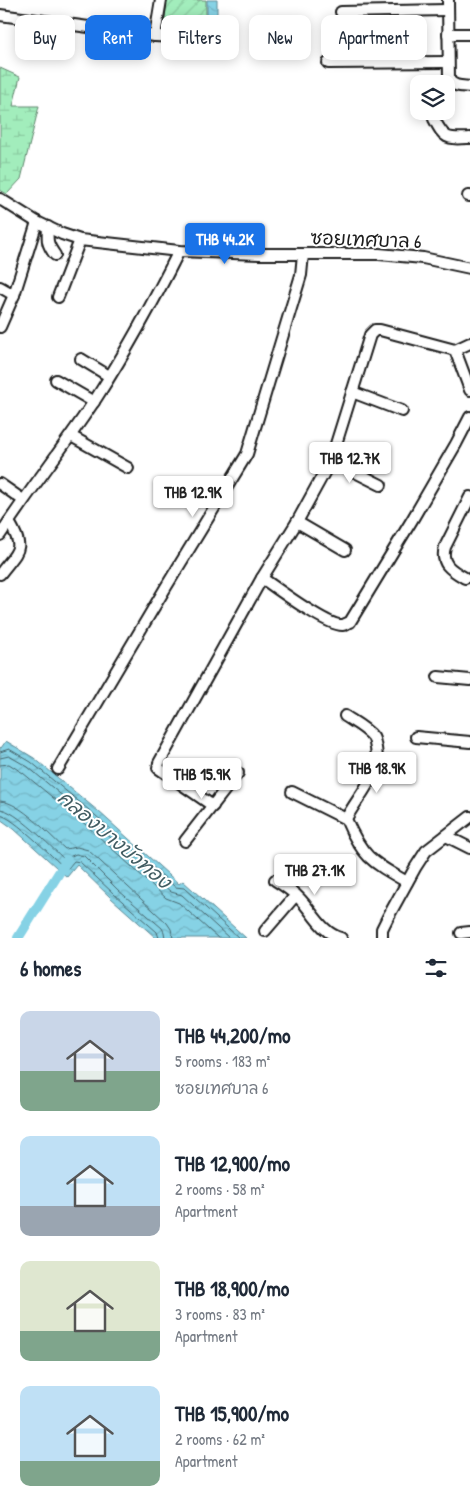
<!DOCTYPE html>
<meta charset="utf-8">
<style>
body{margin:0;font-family:"Patrick Hand","Playpen Sans Thai",sans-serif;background:#f2f2f3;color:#1f2937;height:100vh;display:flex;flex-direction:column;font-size:19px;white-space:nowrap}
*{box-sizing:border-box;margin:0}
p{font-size:16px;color:#747a83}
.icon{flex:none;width:28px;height:28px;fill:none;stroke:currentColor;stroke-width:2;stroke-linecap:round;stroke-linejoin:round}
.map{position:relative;height:938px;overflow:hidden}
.drawer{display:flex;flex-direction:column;background:#fff;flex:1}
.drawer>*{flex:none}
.top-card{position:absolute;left:15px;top:15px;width:440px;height:45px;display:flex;gap:10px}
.fabs{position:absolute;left:410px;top:75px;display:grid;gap:10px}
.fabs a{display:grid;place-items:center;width:45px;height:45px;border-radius:10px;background:#fff;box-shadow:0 2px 12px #0003;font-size:25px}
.price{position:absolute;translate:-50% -42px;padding:0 11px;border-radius:5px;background:#fff;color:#222;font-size:16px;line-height:32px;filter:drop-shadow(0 1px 2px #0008)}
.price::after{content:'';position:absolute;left:50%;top:30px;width:15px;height:11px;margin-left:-8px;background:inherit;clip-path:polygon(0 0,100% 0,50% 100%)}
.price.on{background:#1a73e8;color:#fff}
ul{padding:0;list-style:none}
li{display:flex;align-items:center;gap:15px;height:125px;padding:0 20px}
li span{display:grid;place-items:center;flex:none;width:140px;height:100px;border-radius:10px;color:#555}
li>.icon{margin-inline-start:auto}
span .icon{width:60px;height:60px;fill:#fffc;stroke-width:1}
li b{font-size:21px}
h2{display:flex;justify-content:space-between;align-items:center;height:60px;padding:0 20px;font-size:21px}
.chip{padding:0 18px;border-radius:10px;background:#fff;box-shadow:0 2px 12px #0003;font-size:18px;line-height:45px}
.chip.on{background:#1a73e8;color:#fff}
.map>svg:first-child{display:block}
</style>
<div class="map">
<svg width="470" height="938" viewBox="0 0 470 938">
<defs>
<pattern id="wetland-marsh" width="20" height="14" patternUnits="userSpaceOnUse" patternTransform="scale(1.25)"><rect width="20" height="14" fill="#a2edbc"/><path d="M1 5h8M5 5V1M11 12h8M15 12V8" fill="none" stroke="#8bcba1"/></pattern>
<pattern id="garden-furrows" width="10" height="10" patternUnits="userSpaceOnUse" patternTransform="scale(1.25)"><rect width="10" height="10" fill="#a2edbc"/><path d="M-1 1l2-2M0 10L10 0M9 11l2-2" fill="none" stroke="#8bcba1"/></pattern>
<pattern id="water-waves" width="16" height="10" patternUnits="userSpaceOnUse" patternTransform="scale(1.25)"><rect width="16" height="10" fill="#86d2e5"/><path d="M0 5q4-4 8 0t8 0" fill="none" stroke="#73b4c4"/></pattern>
</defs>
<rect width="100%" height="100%" fill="#fff"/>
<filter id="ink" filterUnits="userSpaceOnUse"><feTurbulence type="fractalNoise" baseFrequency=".02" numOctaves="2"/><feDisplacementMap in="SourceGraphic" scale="10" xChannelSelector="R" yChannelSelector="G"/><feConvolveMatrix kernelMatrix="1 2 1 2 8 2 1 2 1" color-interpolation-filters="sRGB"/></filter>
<g filter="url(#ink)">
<path fill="url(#wetland-marsh)" stroke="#5f846c" d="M 0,68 L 20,77 L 13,106 L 39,106 L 21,179 L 7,194 L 0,190 Z"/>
<path fill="url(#garden-furrows)" stroke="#5f846c" d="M 167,0 L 206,0 L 206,23 L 203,23 L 203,31 L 166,30 L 164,27 Z"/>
<g fill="url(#water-waves)" stroke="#5c8995">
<path d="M 207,0 L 217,0 L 217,25 L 207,24 Z"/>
<path d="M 6,741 L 34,758 L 98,811 L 179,884 L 183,881 L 246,938 L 156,938 L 111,898 L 77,865 L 67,877 L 14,829 L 0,819 L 0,747 L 1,748 Z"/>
</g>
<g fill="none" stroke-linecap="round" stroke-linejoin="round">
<g stroke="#46656c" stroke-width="1">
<path d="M 0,752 L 9,749 L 31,762 L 95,815 L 175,887 L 184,888 L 239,938"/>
<path d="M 0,758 L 9,756 L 28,767 L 91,820 L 171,892 L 182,895 L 229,938"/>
<path d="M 0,765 L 9,764 L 23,773 L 86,825 L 166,898 L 179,903 L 218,938"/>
<path d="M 0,801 C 21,802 49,835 65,849 L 77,847 L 88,850 L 167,923 L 171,929 L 173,938"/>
<path d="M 0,809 C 16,810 51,847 64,859 L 76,854 L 84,856 L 118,890 L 162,928 L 164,932 L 165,938"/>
<path d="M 0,815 C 14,817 52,857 65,868 L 68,868 L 74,861 L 80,862 L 114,894 L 157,932 L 159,938"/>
</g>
<path stroke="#86d2e5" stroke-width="10" d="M 18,938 L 67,860"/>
<g stroke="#1c1c1c" stroke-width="14">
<g id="street">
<path d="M 448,0 L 449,80 C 455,87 461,86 470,87"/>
<path d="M 341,12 L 447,10"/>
<path d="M 0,15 L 155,36 L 225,40"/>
<path d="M 448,34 L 470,34"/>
<path d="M 155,36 L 161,0"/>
<path d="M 328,63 L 448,62"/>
<path d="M 434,119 C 445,140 447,139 470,138"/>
<path d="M 468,196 L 470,196"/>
<path d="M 0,199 L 37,222 L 62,234 L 80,240 L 179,251 L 259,254 L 379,254 L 423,258 L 470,268"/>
<path d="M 48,227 C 47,241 47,244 55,255"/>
<path d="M 0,287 L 14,295"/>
<path d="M 58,297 L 80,240"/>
<path d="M 0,327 L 14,295 L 37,222"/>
<path d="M 455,350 L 470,390"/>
<path d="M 81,359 L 109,376"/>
<path d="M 56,380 L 94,402"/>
<path d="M 352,392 L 402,411"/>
<path d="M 71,436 L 128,468"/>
<path d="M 331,460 L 381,485"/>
<path d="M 0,484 L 23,500"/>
<path d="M 297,522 L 345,550"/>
<path d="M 0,535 C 31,488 66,444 97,397 C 127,350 154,301 179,251"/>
<path d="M 0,574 C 18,550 26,550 9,522"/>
<path d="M 262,578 C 276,588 329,627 343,625 C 344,625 349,622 350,622 L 412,520 L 456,444 L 470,417"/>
<path d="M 465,578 C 451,570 440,564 445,547 L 470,497"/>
<path d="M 438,677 L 470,680"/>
<path d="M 345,716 C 354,722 366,728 373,737 C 375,740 375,745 376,748 C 381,775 357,797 346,819 C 362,857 372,862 407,882"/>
<path d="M 416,737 L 470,742"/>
<path d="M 58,769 L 166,587 L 247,454 L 301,275 L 303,254"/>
<path d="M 292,792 L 346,819"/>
<path d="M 213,806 L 158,768 L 159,763 L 262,578 L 297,522 L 331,460 L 370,335 L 375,330 L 380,330 L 455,350 L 470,343"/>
<path d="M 446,836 L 470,848"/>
<path d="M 185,841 L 238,773"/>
<path d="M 275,880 C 283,885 291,890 298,897 C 312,910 321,933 341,938"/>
<path d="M 265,931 L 296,895"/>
<path d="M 461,933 L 470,932"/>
<path d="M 382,938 L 382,929 L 388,917 L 415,868 L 426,851 L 470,817"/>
</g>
</g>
<use href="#street" stroke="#fff" stroke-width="10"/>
</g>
</g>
<g text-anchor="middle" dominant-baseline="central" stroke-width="4" stroke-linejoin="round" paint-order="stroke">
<g font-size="19" fill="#1c1c1c" stroke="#fff">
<text transform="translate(366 239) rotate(2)">ซอยเทศบาล 6</text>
</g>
<g font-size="20" font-style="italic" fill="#415c62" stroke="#fff">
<text transform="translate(115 839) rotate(40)">คลองบางบัวทอง</text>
</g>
</g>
</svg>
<div class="fabs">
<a><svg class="icon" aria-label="layers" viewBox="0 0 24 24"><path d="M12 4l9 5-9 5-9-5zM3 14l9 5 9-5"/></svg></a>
</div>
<b class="price on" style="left:225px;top:265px">THB 44.2K</b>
<b class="price" style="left:350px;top:484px">THB 12.7K</b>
<b class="price" style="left:193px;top:518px">THB 12.9K</b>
<b class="price" style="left:377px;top:794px">THB 18.9K</b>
<b class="price" style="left:202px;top:800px">THB 15.9K</b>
<b class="price" style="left:315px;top:896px">THB 27.1K</b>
<div class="top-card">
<a class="chip">Buy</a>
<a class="chip on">Rent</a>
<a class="chip">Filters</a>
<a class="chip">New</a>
<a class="chip">Apartment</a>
</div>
</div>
<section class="drawer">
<h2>6 homes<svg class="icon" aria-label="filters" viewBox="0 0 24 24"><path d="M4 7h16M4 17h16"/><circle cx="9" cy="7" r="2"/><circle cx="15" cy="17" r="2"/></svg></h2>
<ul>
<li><span style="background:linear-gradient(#c9d6e8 60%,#7fa58c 0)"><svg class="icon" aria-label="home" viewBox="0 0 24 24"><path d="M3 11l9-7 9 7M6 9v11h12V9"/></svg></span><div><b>THB 44,200/mo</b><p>5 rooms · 183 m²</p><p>ซอยเทศบาล 6</p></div></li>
<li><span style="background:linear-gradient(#bfe0f5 70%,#9aa5b1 0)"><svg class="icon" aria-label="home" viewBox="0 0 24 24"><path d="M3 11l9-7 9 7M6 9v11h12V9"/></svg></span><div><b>THB 12,900/mo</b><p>2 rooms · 58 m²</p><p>Apartment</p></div></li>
<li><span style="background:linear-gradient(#dfe7d0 70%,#7fa58c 0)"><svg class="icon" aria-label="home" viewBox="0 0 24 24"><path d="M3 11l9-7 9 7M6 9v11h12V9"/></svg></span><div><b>THB 18,900/mo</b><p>3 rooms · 83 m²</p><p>Apartment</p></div></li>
<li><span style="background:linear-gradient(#bfe0f5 75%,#7fa58c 0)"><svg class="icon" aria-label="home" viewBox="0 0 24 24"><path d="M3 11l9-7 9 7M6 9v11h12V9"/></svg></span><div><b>THB 15,900/mo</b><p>2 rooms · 62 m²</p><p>Apartment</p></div></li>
</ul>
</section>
